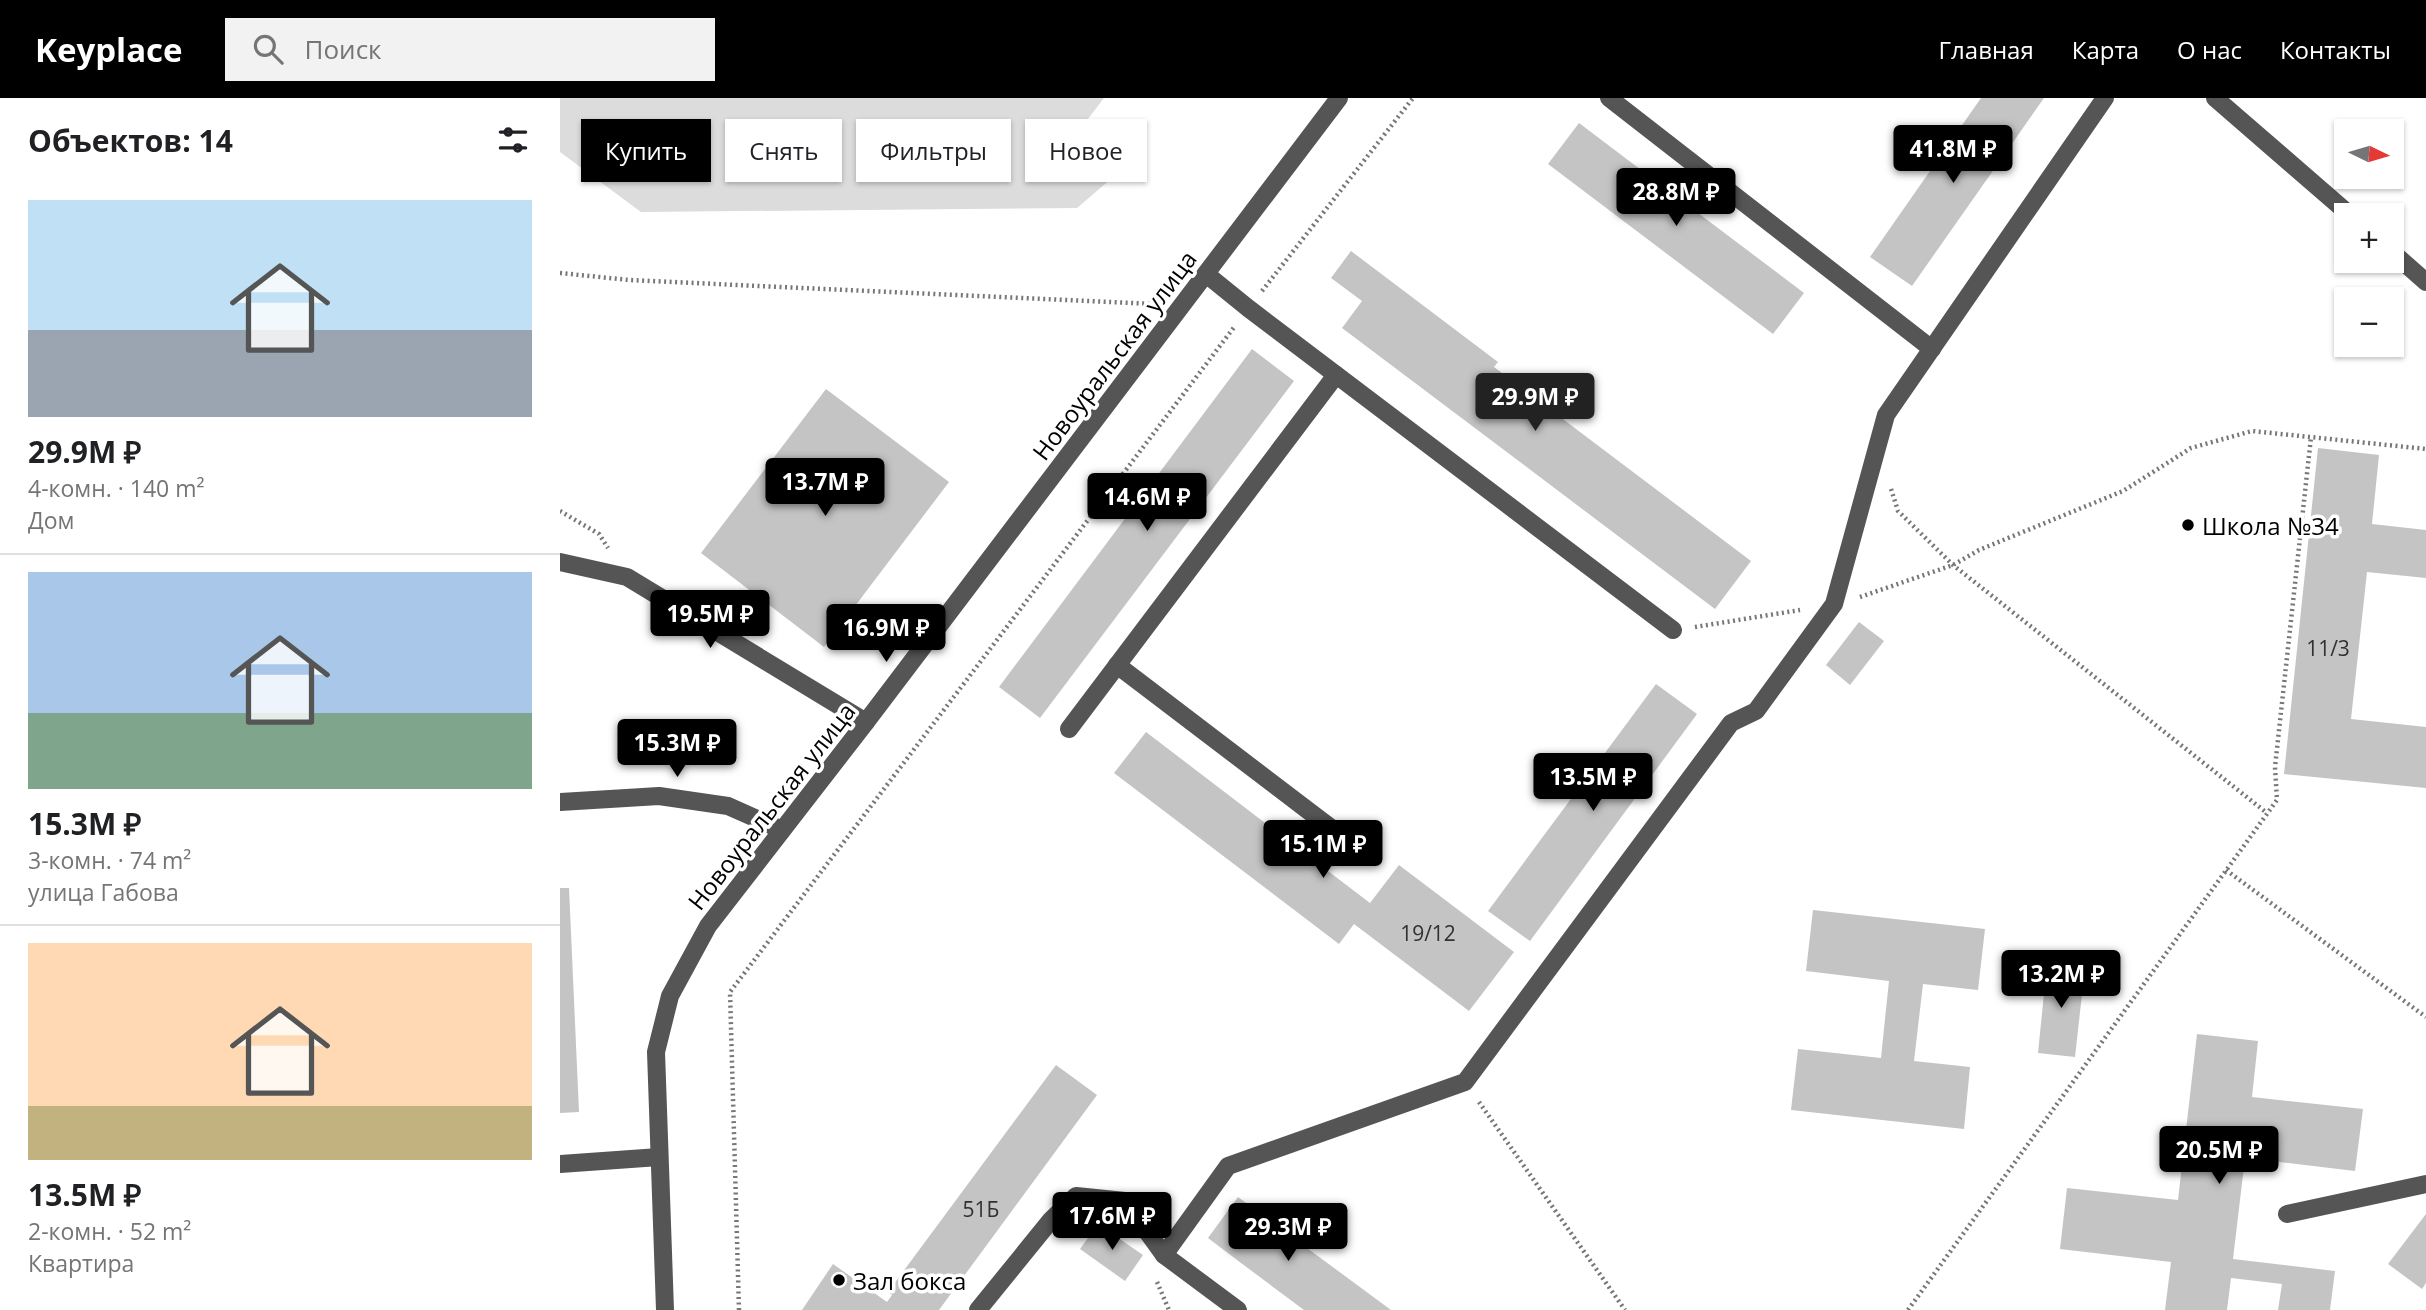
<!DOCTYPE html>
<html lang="ru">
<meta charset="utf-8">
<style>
body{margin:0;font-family:"Open Sans",sans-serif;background:#f2f2f2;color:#202124;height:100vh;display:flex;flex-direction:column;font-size:26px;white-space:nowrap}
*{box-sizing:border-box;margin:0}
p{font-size:23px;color:#757577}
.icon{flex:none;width:38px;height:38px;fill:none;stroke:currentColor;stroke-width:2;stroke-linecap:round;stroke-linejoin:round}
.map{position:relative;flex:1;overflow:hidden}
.details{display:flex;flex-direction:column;background:#fff;width:560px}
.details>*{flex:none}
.top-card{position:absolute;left:21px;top:21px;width:665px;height:63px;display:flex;gap:14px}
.needle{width:46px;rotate:95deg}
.tools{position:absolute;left:1774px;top:21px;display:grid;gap:14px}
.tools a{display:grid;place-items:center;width:70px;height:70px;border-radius:0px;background:#fff;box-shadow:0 2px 5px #0004;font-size:35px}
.price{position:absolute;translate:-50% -60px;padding:0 16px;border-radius:7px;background:#000;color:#fff;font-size:23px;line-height:46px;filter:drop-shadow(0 2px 4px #0008)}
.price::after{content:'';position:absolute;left:50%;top:42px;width:21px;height:16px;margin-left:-10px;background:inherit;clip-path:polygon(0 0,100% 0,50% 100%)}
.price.on{background:#222;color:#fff}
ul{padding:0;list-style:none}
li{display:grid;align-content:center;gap:14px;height:371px;padding:0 28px}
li+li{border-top:2px solid #e0e0e0}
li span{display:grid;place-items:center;height:217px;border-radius:0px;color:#555}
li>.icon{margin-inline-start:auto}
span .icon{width:126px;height:126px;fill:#fffc;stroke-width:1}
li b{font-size:30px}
h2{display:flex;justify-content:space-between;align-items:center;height:84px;padding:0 28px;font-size:30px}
.tag{padding:0 24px;border-radius:0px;background:#fff;box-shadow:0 2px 5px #0004;font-size:24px;line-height:63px}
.tag.on{background:#000;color:#fff}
header{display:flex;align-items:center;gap:42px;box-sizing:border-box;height:98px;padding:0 35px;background:#000;color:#fff}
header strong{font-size:33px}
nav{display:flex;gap:38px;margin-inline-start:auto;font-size:24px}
.search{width:490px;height:63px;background:#f2f2f2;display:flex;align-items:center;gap:18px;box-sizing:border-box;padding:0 24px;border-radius:0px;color:#757577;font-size:26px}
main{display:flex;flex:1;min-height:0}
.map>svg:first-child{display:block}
</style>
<header>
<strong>Keyplace</strong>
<div class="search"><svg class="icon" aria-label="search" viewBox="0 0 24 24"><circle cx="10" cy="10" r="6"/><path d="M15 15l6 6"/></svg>Поиск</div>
<nav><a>Главная</a><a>Карта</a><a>О нас</a><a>Контакты</a></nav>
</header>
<main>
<section class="details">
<h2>Объектов: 14<svg class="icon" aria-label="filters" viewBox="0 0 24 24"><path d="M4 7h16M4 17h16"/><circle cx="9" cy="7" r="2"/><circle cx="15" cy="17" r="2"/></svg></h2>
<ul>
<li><span style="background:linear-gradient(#bfe0f5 60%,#9aa5b1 0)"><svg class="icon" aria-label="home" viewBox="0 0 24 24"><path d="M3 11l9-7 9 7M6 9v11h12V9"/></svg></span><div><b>29.9M ₽</b><p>4-комн. · 140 m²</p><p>Дом</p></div></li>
<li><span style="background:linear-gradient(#a9c7e8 65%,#7fa58c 0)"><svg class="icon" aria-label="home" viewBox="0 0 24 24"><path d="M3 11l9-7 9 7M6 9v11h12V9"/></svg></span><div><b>15.3M ₽</b><p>3-комн. · 74 m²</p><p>улица Габова</p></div></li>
<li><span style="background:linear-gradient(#ffd9b3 75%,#c2b280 0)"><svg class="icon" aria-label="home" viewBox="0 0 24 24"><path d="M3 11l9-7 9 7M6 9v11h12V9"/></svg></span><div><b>13.5M ₽</b><p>2-комн. · 52 m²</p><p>Квартира</p></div></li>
</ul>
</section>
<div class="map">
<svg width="1866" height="1212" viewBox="0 0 1866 1212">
<rect width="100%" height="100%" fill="#fff"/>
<path fill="#dcdcdc" d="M 0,0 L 544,0 L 521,30 L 573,62 L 517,110 L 81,114 L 0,54 Z"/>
<g fill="#c4c4c4">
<path d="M 1421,0 L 1484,0 L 1352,188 L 1310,159 Z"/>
<path d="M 1019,25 L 1244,195 L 1213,236 L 988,66 Z"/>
<path d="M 791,153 L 938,264 L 934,269 L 1191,463 L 1155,511 L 782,230 L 802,203 L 771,180 Z"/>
<path d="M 692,251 L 734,283 L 480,620 L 439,589 Z"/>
<path d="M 266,291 L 389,384 L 264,549 L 141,455 Z"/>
<path d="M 1758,350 L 1819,357 L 1812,426 L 1866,432 L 1866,480 L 1807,474 L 1791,621 L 1866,629 L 1866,690 L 1724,676 Z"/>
<path d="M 1299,524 L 1324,543 L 1290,587 L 1266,567 Z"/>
<path d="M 1096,586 L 1137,616 L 970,843 L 928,813 Z"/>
<path d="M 586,634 L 810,805 L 839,767 L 954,854 L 909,913 L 794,826 L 779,846 L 554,675 Z"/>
<path d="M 0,790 L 9,790 L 19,1014 L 0,1015 Z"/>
<path d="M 1253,812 L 1425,831 L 1418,892 L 1363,886 L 1354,963 L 1410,969 L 1404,1031 L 1231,1012 L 1238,951 L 1321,960 L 1325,921 L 1329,883 L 1246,873 Z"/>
<path d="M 1487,866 L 1525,869 L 1515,959 L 1478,955 Z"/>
<path d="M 1637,936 L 1698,943 L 1692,999 L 1803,1011 L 1795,1073 L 1685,1060 L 1673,1161 L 1775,1173 L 1770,1212 L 1718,1212 L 1722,1186 L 1671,1180 L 1667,1212 L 1605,1212 L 1611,1164 L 1500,1151 L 1507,1090 L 1618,1102 Z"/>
<path d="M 496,967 L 537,997 L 379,1212 L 242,1212 L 273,1166 L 327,1204 L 332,1197 L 328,1194 Z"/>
<path d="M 678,1099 L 831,1212 L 744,1212 L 677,1162 L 648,1140 Z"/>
<path d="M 1866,1116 L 1866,1185 L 1862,1191 L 1828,1166 Z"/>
<path d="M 538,1126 L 583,1157 L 565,1183 L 520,1151 Z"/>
</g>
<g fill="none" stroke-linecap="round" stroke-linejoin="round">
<g stroke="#777" stroke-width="4.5" stroke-dasharray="2 3.5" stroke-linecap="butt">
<path d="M 0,175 L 69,182 L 593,206"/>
<path d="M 702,193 L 853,0"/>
<path d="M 1331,391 L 1338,413 L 1393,467 L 1707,715"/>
<path d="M 0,413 L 39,436 L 48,450"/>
<path d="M 1300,499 L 1393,467 L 1419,452 L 1563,393 L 1631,350 L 1692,333 L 1866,351"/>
<path d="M 1135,529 L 1240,512"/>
<path d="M 1666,772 L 1866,919"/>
<path d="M 919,1004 L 1065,1212"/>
<path d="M 597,1184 L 609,1212"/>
<path d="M 179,1212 L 170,894 L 675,228"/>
<path d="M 1348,1212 L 1717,702 L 1715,669 L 1751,339"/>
</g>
<g stroke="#555" stroke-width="18">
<path d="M 1049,0 L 1372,251"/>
<path d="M 1655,0 L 1790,117"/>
<path d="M 1832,154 L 1866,184"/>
<path d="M 646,176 L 688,210 L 1113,532"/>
<path d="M 0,464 L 67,479 L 306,624"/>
<path d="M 557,567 L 796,749"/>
<path d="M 509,631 L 776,277"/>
<path d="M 0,704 L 99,698 L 168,708 L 222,732"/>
<path d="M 0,1066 L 99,1059"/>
<path d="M 1727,1116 L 1866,1086"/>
<path d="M 604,1157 L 668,1068 L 905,984 L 1171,625 L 1196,613 L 1274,506 L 1326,317 L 1545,0"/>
<path d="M 105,1212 L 96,954 L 110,898 L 148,828 L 306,624 L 779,0"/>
<path d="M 418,1212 L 491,1122 L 516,1098 L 565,1103 L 604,1157 L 678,1212"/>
</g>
</g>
<g fill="#000" stroke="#fff" stroke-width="2.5">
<circle cx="1628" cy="427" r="7"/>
<circle cx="279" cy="1182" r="7"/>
</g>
<g text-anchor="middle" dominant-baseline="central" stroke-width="7" stroke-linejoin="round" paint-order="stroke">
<g font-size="21" fill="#313131">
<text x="1768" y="550">11/3</text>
<text x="868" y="835">19/12</text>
<text x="421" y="1111">51Б</text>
</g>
<g font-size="24" fill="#000" stroke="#fff">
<text transform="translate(554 257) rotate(-53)">Новоуральская улица</text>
<text transform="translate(211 708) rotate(-52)">Новоуральская улица</text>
</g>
<g font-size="24" fill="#000" stroke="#fff" text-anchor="start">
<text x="1642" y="427">Школа №34</text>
<text x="293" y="1182">Зал бокса</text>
</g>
</g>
</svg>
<div class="tools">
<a><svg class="needle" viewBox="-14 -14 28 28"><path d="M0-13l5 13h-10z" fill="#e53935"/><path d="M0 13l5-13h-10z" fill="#757577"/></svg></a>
<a>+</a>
<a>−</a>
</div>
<b class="price" style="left:1393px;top:87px">41.8M ₽</b>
<b class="price" style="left:1116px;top:130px">28.8M ₽</b>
<b class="price on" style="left:975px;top:335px">29.9M ₽</b>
<b class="price" style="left:265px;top:420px">13.7M ₽</b>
<b class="price" style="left:587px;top:435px">14.6M ₽</b>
<b class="price" style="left:150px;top:552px">19.5M ₽</b>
<b class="price" style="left:326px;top:566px">16.9M ₽</b>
<b class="price" style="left:117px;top:681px">15.3M ₽</b>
<b class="price" style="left:1033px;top:715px">13.5M ₽</b>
<b class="price" style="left:763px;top:782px">15.1M ₽</b>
<b class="price" style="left:1501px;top:912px">13.2M ₽</b>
<b class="price" style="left:1659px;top:1088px">20.5M ₽</b>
<b class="price" style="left:552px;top:1154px">17.6M ₽</b>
<b class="price" style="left:728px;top:1165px">29.3M ₽</b>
<div class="top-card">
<a class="tag on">Купить</a>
<a class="tag">Снять</a>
<a class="tag">Фильтры</a>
<a class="tag">Новое</a>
</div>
</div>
</main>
